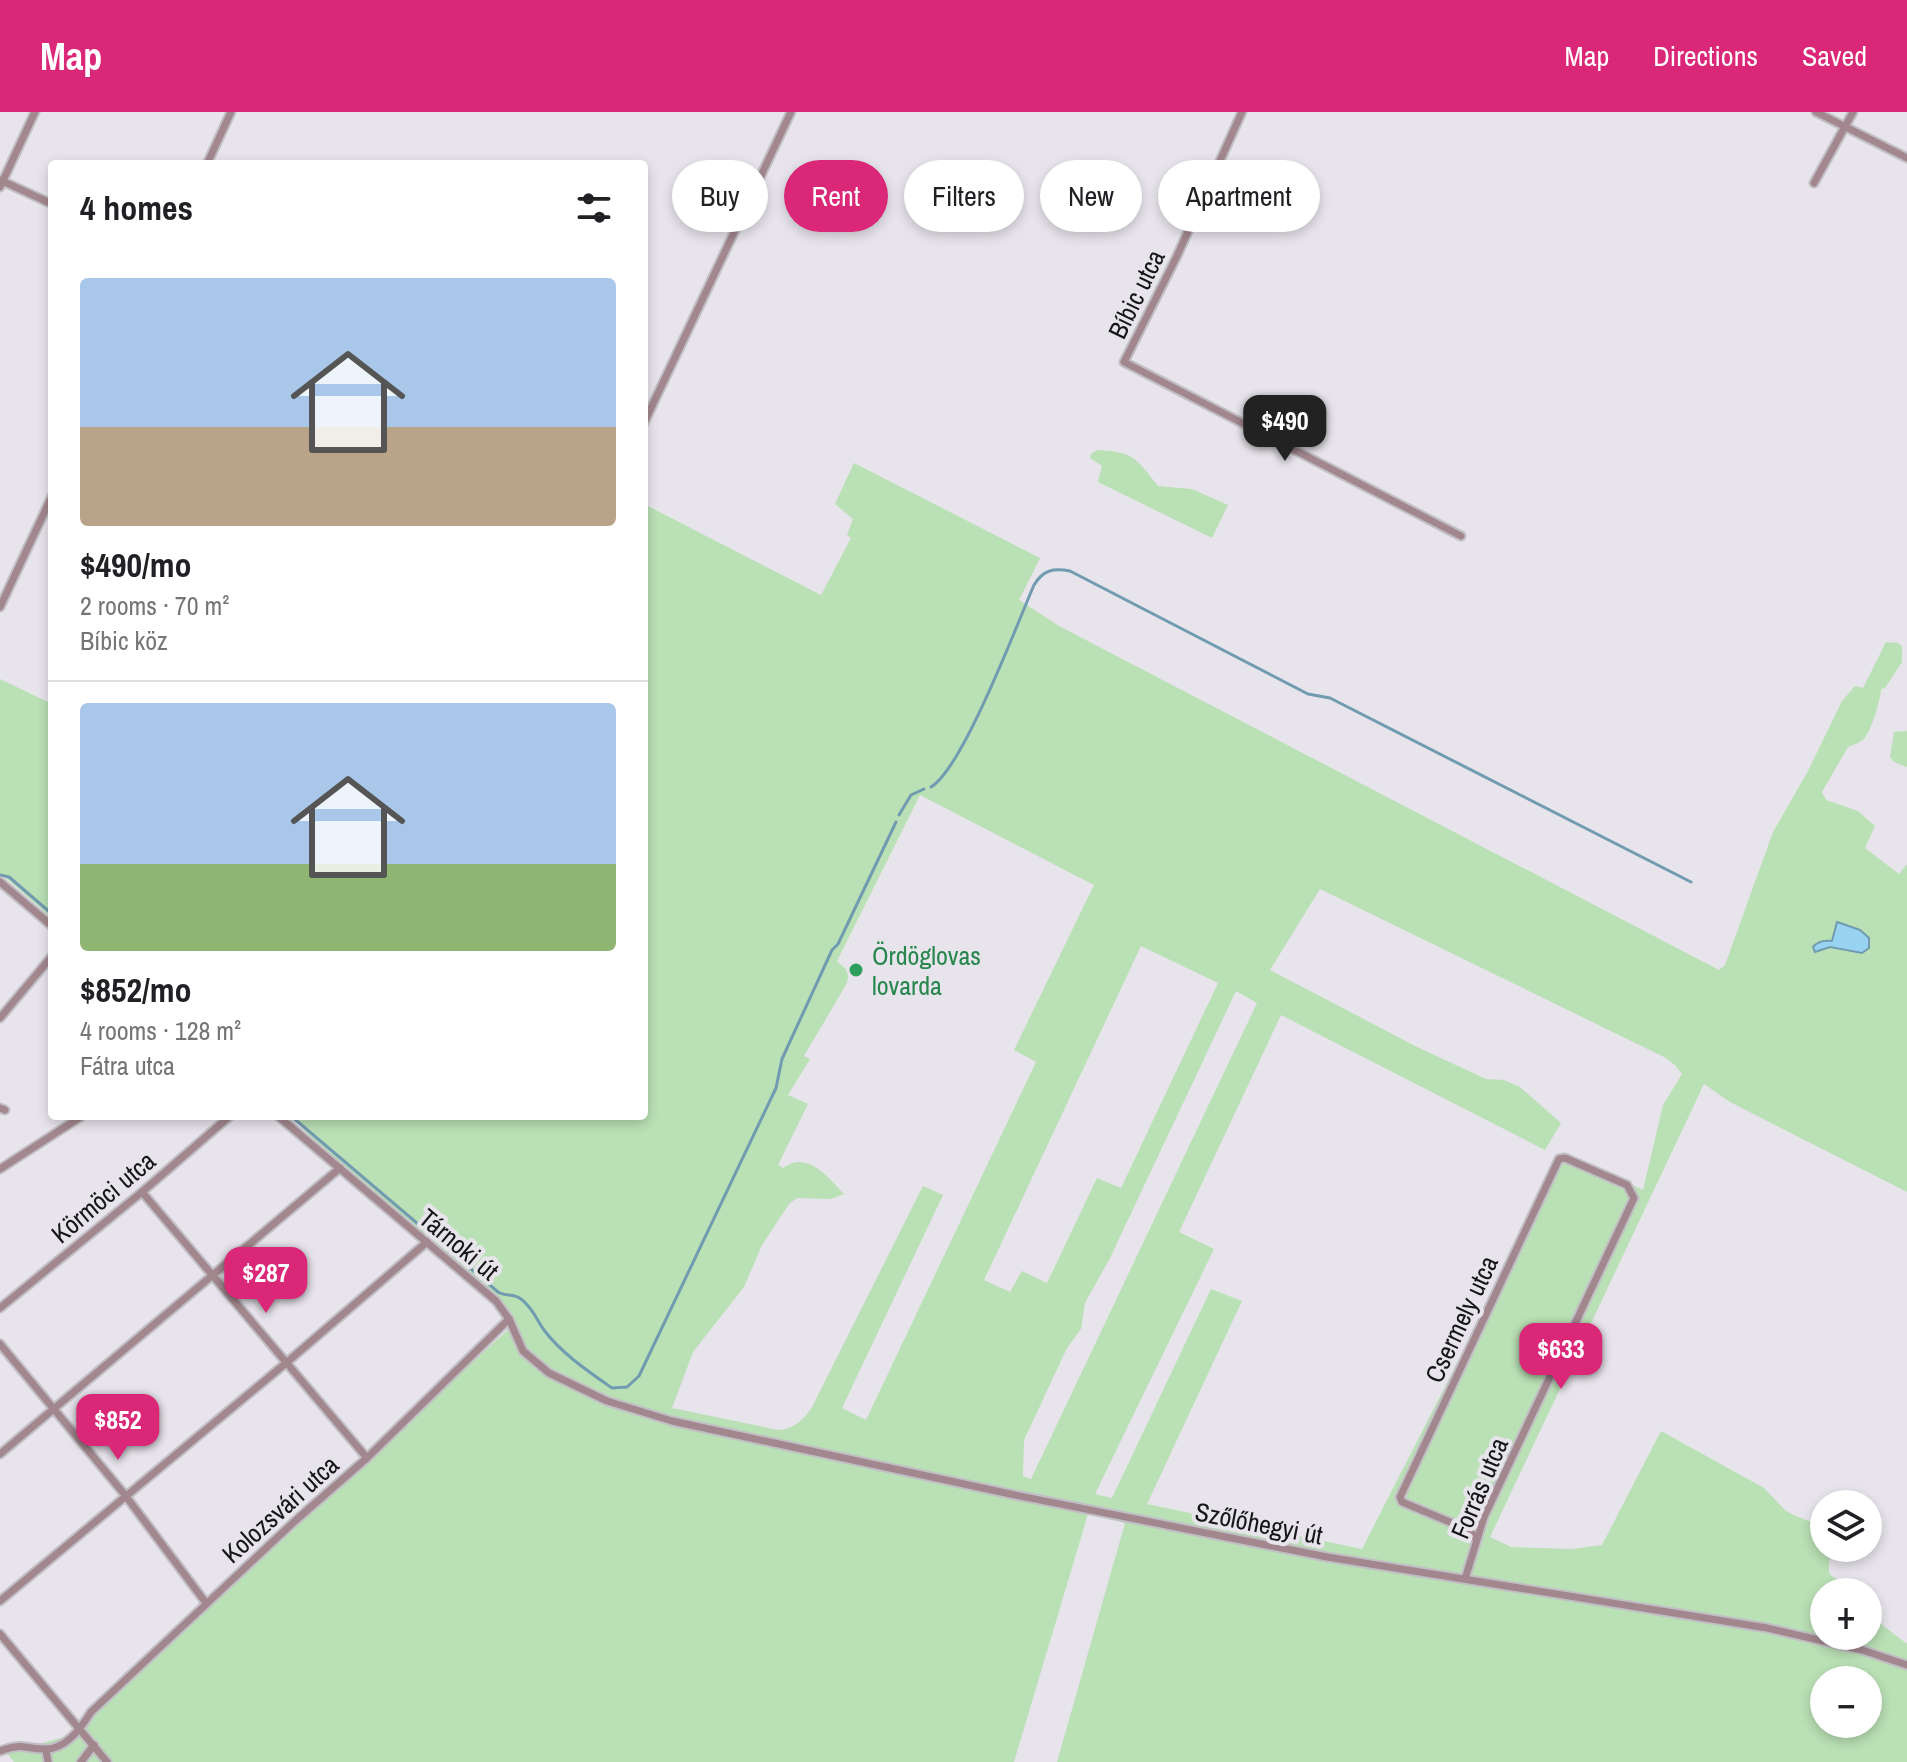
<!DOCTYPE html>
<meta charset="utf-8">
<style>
body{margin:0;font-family:"Archivo Narrow",sans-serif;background:#f2f2f2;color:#202124;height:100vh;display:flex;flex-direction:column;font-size:30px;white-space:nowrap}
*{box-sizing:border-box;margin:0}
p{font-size:26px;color:#757577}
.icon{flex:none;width:44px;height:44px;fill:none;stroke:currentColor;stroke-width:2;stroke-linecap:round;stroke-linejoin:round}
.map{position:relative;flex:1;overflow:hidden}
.details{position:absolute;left:48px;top:48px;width:600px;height:960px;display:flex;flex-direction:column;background:#fff;border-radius:8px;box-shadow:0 4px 12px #0003}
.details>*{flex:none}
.banner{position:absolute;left:672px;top:48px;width:760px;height:72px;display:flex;gap:16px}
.controls{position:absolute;left:1810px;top:1378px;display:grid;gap:16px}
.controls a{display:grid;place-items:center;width:72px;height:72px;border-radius:50%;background:#fff;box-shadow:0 4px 12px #0003;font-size:40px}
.price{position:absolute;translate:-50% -68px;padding:0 18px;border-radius:16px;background:#db2777;color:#fff;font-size:26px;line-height:52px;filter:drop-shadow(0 2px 4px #0008)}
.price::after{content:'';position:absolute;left:50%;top:48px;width:24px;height:18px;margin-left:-12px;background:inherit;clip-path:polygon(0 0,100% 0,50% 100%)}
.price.active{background:#222;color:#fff}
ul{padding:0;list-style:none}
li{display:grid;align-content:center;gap:16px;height:424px;padding:0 32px}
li+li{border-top:2px solid #e0e0e0}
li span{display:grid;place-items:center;height:248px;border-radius:8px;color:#555}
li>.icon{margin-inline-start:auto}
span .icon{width:144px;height:144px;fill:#fffc;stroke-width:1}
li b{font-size:34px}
h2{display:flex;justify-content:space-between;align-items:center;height:96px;padding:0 32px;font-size:34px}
.chip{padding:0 28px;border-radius:36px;background:#fff;box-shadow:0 4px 12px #0003;font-size:28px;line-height:72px}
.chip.active{background:#db2777;color:#fff}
header{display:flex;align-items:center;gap:48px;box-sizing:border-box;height:112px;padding:0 40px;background:#db2777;color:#fff}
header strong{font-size:38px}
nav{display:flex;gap:44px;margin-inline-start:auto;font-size:28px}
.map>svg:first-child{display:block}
</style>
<header>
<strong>Map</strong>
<nav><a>Map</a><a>Directions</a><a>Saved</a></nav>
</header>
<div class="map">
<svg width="1907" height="1650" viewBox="0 0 1907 1650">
<rect width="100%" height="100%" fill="#e7e4eb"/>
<g fill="#bae0b5" fill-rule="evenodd">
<path d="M 1097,338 C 1134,340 1135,345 1158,374 L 1192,377 L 1228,393 L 1212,426 L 1098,370 L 1102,354 L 1090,346 L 1091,342 Z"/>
<path d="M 854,351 L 1040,446 L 1019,488 L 1059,514 L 1719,858 L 1725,853 L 1773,720 L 1808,659 L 1842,589 L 1855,574 L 1863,576 L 1886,530 L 1898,531 L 1902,534 L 1902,550 L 1885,576 L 1881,577 C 1881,586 1872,616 1866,624 C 1863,630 1855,632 1848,635 L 1822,680 L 1826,688 L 1858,699 L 1875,714 L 1865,736 L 1899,762 L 1907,752 L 1907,1080 L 1730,990 L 1704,972 L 1490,1425 L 1511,1435 L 1572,1437 L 1602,1433 L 1661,1319 L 1764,1376 L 1786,1399 L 1796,1404 L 1824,1415 L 1824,1436 L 1835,1436 L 1829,1449 L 1829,1461 C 1837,1471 1850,1470 1858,1480 L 1824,1480 L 1824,1524 L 1868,1524 L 1868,1496 L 1877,1509 L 1907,1532 L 1907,1650 L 1057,1650 L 1125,1411 L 1088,1402 L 1014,1650 L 14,1650 L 7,1641 L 64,1625 L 77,1615 L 513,1213 L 500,1193 L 326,1041 L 291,1004 L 644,1004 L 644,392 L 821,483 L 851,426 L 847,423 L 853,407 L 835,392 ZM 920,683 L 1094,773 L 1014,938 L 1036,950 L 866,1308 L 842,1296 L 943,1083 L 923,1074 L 811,1297 C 802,1309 794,1317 778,1318 L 672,1296 L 693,1240 L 744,1175 L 762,1133 L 789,1092 L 797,1086 L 831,1087 L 844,1082 C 827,1064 807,1038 783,1056 L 778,1053 L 808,992 L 788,983 L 810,947 L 804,944 L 847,871 L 849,860 L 837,849 ZM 1320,777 L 1666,946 L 1676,954 L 1682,962 L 1663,993 L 1643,1078 L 1564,1042 L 1362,1437 L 1147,1392 L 1242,1189 L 1211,1177 L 1112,1386 L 1095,1382 L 1214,1137 L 1179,1120 L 1281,903 L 1545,1038 L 1561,1011 L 1520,975 L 1504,968 L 1486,967 L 1419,936 L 1270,858 ZM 1141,834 L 1218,871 L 1121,1076 L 1097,1066 L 1047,1171 L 1022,1159 L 1010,1180 L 984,1168 ZM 1236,879 L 1257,891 L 1031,1367 L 1023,1364 L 1024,1328 L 1067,1236 L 1081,1217 L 1085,1191 L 1110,1146 ZM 1824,1568 L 1868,1568 L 1868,1612 L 1824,1612 Z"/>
<path d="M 0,567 L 52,592 L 52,806 L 0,761 Z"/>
<path d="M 1907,619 L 1907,655 L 1894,650 L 1890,645 L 1894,620 Z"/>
</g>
<path fill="#98d4f2" stroke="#719bb0" stroke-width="2" d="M 1837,810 L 1860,818 L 1869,826 L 1869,836 L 1862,841 L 1830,835 L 1815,840 L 1813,835 C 1818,829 1825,828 1832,829 Z"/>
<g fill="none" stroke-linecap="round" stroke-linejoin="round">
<g stroke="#719bb0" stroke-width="3">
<path d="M 931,675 C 963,656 1017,512 1034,473 C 1043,458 1053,456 1070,459 L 1308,582 L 1330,586 L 1691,770"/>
<path d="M 899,703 L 911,683 L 924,677"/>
<path d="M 0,763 L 9,765 L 52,802"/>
<path d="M 291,1004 L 498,1180 C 506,1185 513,1181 521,1187 C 533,1196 536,1207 544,1218 C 561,1241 589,1260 612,1276 L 627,1275 L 639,1264 L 658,1224 L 776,976 L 782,947 L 832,838 L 838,832 L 896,710"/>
</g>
<g stroke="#c1bfc5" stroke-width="11">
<g id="street">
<path d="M 1242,0 L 1177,144 L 1124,250 L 1461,424"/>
<path d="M 1816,0 L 1907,46"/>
<path d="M 207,52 L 231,0"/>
<path d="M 0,68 L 52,92"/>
<path d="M 1814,71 L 1853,0"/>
<path d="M 0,75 L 35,0"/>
<path d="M 644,311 L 791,0"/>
<path d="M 0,495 L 52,384"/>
<path d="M 0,770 L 52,814"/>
<path d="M 0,906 L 52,844"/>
<path d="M 0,996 L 5,998"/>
<path d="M 278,1004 L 496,1189 L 509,1207 L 523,1239 L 549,1261 L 607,1289 L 672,1309 L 1015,1383 L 1327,1445 L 1767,1516 L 1862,1538 L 1907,1553"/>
<path d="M 0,1057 L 82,1004"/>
<path d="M 142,1080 L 367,1346"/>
<path d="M 0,1196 L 142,1080 L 230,1004"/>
<path d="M 0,1232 L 125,1383 L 206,1491"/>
<path d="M 0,1342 L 340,1056"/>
<path d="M 1465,1467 L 1484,1405 L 1634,1086 L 1627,1073 L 1565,1046 L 1559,1047 L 1400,1385 L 1402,1390 L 1469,1418 L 1476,1427"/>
<path d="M 0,1489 L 286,1251 L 427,1130"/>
<path d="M 0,1522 L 107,1650"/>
<path d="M 46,1638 L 48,1650"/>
<path d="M 0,1639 C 22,1631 22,1636 43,1637 C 65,1639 81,1616 91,1600 L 296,1408 L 367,1346 L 509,1207"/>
<path d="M 81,1650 L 94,1633"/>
</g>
</g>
<use href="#street" stroke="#a2888e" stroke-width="7"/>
</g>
<circle fill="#2e9e5b" stroke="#e7e4eb" stroke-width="3" cx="856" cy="858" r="8"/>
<g text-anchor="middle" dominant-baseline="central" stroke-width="8" stroke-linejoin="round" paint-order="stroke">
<g font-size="26" fill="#161517" stroke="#e7e4eb">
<text transform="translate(1136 182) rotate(-64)">Bíbic utca</text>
<text transform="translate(103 1085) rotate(-40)">Körmöci utca</text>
<text transform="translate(459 1132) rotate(40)">Tárnoki út</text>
<text transform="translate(1461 1207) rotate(-65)">Csermely utca</text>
<text transform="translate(1479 1376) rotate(-67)">Forrás utca</text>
<text transform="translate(280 1397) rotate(-42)">Kolozsvári utca</text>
<text transform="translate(1259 1411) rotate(11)">Szőlőhegyi út</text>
</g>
<g font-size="26" fill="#27864d" stroke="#e7e4eb" text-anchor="start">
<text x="872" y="843">Ördöglovas<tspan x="872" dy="30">lovarda</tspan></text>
</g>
</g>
</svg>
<div class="controls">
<a><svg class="icon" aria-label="layers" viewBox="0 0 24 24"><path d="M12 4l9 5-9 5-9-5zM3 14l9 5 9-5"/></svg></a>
<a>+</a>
<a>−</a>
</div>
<b class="price active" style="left:1285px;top:351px">$490</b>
<b class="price" style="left:266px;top:1203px">$287</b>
<b class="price" style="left:1561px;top:1279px">$633</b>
<b class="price" style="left:118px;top:1350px">$852</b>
<div class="banner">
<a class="chip">Buy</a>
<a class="chip active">Rent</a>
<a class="chip">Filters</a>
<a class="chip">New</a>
<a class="chip">Apartment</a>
</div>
<section class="details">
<h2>4 homes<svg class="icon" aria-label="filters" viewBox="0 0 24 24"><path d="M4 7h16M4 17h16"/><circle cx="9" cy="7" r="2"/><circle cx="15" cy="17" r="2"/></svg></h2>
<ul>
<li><span style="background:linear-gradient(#a9c7e8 60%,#b9a48a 0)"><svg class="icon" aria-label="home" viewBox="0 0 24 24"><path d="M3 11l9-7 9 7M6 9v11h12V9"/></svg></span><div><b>$490/mo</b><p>2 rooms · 70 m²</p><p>Bíbic köz</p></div></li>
<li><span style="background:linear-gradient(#a9c7e8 65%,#8fb573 0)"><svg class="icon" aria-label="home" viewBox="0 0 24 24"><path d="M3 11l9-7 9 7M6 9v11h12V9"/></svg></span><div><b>$852/mo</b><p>4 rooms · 128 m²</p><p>Fátra utca</p></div></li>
</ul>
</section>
</div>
